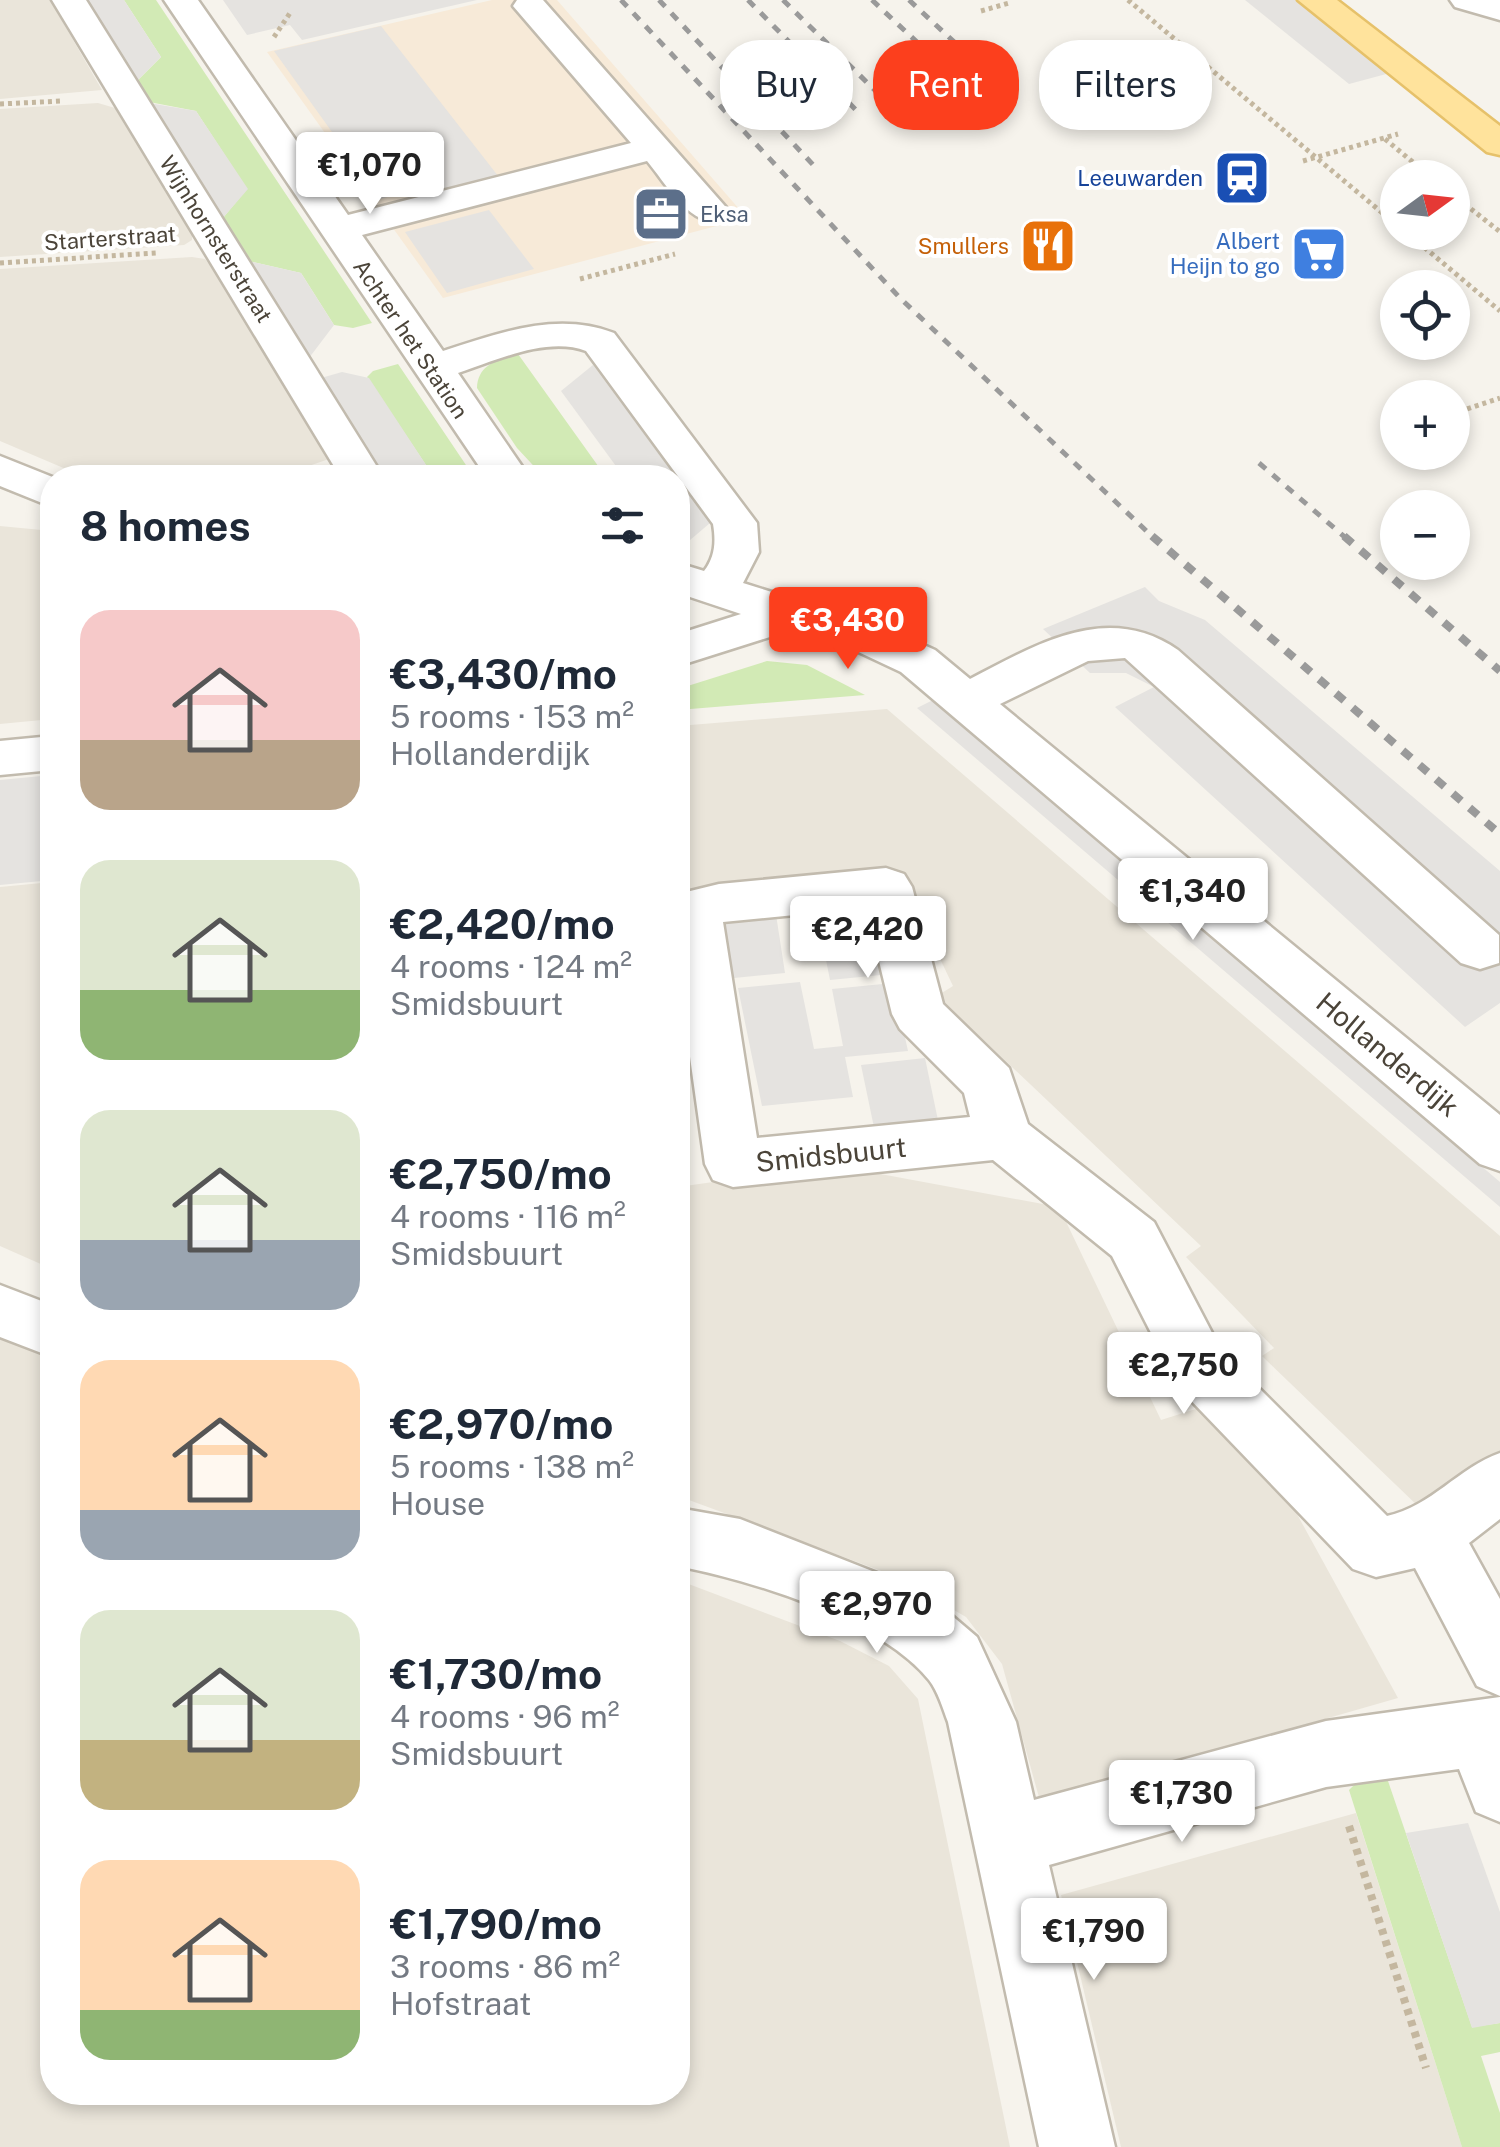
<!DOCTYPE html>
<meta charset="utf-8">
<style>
body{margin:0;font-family:"Public Sans",sans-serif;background:#f6f6f7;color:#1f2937;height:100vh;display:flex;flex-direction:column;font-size:38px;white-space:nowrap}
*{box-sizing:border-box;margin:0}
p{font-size:32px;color:#747a83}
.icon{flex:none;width:55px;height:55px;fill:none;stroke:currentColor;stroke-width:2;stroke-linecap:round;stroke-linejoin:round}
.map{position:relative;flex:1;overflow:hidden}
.panel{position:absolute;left:40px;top:465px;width:650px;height:1640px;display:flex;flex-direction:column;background:#fff;border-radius:40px;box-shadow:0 5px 15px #0003}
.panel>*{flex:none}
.top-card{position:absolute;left:720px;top:40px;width:630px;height:90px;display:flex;gap:20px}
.needle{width:65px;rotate:75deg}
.fabs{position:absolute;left:1380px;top:160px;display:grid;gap:20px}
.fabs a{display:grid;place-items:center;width:90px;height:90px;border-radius:50%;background:#fff;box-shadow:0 5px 15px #0003;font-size:50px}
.price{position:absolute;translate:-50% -85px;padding:0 22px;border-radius:10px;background:#fff;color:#222;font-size:32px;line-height:65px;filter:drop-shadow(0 2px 5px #0008)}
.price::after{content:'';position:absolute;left:50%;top:60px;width:30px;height:22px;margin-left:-15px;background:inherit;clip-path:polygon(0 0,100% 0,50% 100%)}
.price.selected{background:#fc3f1d;color:#fff}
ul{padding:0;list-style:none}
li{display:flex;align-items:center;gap:30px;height:250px;padding:0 40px}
li span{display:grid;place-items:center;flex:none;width:280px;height:200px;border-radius:30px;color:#555}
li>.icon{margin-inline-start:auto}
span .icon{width:120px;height:120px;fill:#fffc;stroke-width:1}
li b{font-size:42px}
h2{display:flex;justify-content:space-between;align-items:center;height:120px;padding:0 40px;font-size:42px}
.pill{padding:0 35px;border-radius:40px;background:#fff;box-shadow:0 5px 15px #0003;font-size:35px;line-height:90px}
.pill.selected{background:#fc3f1d;color:#fff}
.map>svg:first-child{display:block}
</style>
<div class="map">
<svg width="1500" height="2147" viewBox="0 0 1500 2147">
<rect width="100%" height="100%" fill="#f6f3ec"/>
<g fill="#eae5da">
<path d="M 0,0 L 50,0 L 102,90 L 0,99 Z"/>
<path d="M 98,103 L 115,108 L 192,233 L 192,240 L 184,245 L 0,257 L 0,109 Z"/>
<path d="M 192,257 L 205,259 L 211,266 L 329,459 L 297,470 L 301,477 L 87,478 L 0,441 L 0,269 Z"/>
<path d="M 0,526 L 52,531 L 52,719 L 0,724 Z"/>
<path d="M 887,709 L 1500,1236 L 1500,1451 L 1422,1510 L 1262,1356 L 1274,1348 L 1186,1257 L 1201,1246 L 937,996 L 953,986 L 900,875 L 678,894 L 678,726 Z"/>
<path d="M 52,882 L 52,1269 L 0,1246 L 0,887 Z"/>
<path d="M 832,1165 L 1059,1207 L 1161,1420 L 1199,1408 L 1275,1474 L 1398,1698 L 1040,1801 L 1002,1664 L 966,1617 L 895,1576 L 678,1496 L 678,1187 Z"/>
<path d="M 0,1330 L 52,1349 L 52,2092 L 678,2092 L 678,1580 L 840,1641 L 889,1666 L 918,1699 L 1010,2147 L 0,2147 Z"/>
<path d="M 1356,1813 L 1462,2147 L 1121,2147 L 1061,1895 Z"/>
</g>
<path fill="#f7ead8" d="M 492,0 L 557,0 L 747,218 L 443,298 L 267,52 Z"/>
<g fill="#d2eab5">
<path d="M 124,0 L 156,0 L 372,323 L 353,328 L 334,325 L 301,273 L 248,261 L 222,219 L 247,189 L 196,111 L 149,102 L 136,82 L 161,57 Z"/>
<path d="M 518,354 L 606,477 L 544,477 L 517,448 L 477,388 C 478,364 498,360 518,354 Z"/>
<path d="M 398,364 L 470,471 L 475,477 L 434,477 L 367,377 L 373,371 Z"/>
<path d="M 767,661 L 807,665 L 865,695 L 678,710 L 678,689 Z"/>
<path d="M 1375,1779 L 1388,1781 L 1472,2027 L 1500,2023 L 1500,2052 L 1481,2056 L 1500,2113 L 1500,2147 L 1462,2147 L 1349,1790 L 1356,1783 Z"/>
</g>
<g fill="#e5e3e0">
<path d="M 85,0 L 124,0 L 161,57 L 136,82 Z"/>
<path d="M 223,0 L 477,0 L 302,40 L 290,25 L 247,35 Z"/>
<path d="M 1245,0 L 1298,0 L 1390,73 L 1349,84 Z"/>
<path d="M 381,26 L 502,181 L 419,202 L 410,191 L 380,199 L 274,51 Z"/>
<path d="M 149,103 L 196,111 L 248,189 L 222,219 Z"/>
<path d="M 489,210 L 534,269 L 447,293 L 405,232 Z"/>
<path d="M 248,261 L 301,273 L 334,325 L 309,358 Z"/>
<path d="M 593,365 L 676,477 L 624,477 L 561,391 Z"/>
<path d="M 342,372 L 369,378 L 434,477 L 385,477 L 321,378 Z"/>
<path d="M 678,479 L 710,523 L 683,546 L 678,543 Z"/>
<path d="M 1145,587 L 1159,601 L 1205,620 L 1500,871 L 1500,1003 L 1465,1027 L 1115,707 L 1154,687 L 1126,673 L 1090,673 L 1043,629 Z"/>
<path d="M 933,700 L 1500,1182 L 1500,1207 L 917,708 Z"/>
<path d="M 52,775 L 52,880 L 0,885 L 0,780 Z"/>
<path d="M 775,908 L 785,973 L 724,979 L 714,914 Z"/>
<path d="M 877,909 L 891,974 L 830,980 L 817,915 Z"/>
<path d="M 800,982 L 814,1049 L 843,1046 L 832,989 L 893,983 L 908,1051 L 845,1057 L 853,1097 L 762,1106 L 738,988 Z"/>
<path d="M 925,1058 L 940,1130 L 876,1137 L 861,1065 Z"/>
<path d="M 1468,1823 L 1500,1912 L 1500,2023 L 1472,2028 L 1406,1833 Z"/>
</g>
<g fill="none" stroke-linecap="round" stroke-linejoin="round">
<g stroke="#c2bbae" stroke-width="5">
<g id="minor">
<path d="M 52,0 L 86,0 L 384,478 L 341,478 Z"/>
<path d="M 164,0 L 198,0 L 348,215 L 631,143 L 513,6 L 517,0 L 543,0 L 731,213 L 726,221 C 691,230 668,186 647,161 L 362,235 L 443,351 C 499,333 557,311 614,333 L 757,523 L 759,552 L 743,583 L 884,627 L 935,650 L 970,679 C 1037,644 1108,601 1178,650 L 1499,935 L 1499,963 L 1480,969 L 1461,963 L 1125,658 L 1088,661 L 1000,704 L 1500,1115 L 1500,1171 L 1480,1164 L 901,672 L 852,649 L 792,630 L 678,666 L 678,634 L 741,614 L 678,593 L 678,563 L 704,571 C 715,557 716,542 713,524 L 586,351 C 547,336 495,361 458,373 L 530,478 L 487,478 Z"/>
<path d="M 1450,0 L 1500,0 L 1500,20 L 1455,7 Z"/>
<path d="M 0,456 L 55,478 L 52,507 L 0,486 Z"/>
<path d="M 52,736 L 52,770 L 0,775 L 0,741 Z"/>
<path d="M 886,868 L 904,874 L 912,887 L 943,1004 L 1009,1068 L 1028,1124 L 1154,1222 L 1221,1350 L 1387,1516 C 1432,1506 1458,1468 1500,1453 L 1500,1519 L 1469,1543 L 1500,1599 L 1500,1696 L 1477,1686 L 1415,1568 L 1376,1577 L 1353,1569 L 1179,1388 L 1112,1256 L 993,1160 L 733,1187 L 713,1180 L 705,1164 L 678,971 L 678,894 L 719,884 ZM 866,908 L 892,1014 L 900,1029 L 964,1093 L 970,1117 L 757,1138 L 723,922 Z"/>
<path d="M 0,1285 L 52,1305 L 52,1357 L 0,1337 Z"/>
<path d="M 678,1508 L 740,1519 L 923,1591 L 977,1637 L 1016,1722 L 1034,1800 L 1326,1721 L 1500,1697 L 1500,1822 L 1476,1812 L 1459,1769 L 1326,1787 L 1049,1865 L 1115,2147 L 1039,2147 L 948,1722 C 943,1709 938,1691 929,1680 C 879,1619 753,1581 678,1566 Z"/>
</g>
</g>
<g stroke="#e6c16a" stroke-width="5">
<path id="major" d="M 1298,0 L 1337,0 L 1500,126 L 1500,155 L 1487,152 Z"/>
</g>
<g stroke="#c4b79f" stroke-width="5" stroke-dasharray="4 4" stroke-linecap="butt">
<path d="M 1128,0 L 1398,226"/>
<path d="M 981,11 L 1009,3"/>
<path d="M 274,37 L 290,13"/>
<path d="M 1155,63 L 1192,53"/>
<path d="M 0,104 L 62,101"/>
<path d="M 1385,139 L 1432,178"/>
<path d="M 1303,161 L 1398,134"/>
<path d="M 1452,194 L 1499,231"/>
<path d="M 1406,232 L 1500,311"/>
<path d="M 0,263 L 156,253"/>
<path d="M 580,279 L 675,254"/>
<path d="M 1452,414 L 1500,398"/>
</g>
<path stroke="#c4b79f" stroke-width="8" stroke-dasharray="6 6" stroke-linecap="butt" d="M 1349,1826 L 1426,2068"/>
<use href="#minor" fill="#fff" fill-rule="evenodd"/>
<use href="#major" fill="#ffe39c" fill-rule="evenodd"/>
<g stroke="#9a9a9a" stroke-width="5" stroke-dasharray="9 9" stroke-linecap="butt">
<path d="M 621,0 L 901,299 L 1155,539"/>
<path d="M 659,0 L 817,169"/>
<path d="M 748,0 L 861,115"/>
<path d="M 783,0 L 892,107"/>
<path d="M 872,0 L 966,88"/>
<path d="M 909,0 L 995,80"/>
<path d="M 1259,463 L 1347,539"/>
</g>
<g stroke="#9a9a9a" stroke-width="8" stroke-dasharray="11 11" stroke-linecap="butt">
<path d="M 1152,536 L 1500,834"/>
<path d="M 1344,536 L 1500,671"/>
</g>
</g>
<defs>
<g id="station-square" transform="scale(2.875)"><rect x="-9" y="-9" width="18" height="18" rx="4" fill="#1a4fb4" stroke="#fff"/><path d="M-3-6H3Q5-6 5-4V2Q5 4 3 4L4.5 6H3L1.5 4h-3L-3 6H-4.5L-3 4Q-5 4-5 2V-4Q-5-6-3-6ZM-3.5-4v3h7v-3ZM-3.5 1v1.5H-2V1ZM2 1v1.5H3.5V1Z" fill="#fff"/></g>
<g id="office-square" transform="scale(2.875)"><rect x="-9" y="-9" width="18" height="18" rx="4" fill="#5c6f8a" stroke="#fff"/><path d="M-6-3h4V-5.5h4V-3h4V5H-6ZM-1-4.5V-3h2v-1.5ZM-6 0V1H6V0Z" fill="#fff"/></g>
<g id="restaurant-square" transform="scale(2.875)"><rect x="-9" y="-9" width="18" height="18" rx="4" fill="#e8710a" stroke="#fff"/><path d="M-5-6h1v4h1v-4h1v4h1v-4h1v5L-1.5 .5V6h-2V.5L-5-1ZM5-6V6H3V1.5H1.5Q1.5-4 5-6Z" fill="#fff"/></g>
<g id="supermarket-square" transform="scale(2.875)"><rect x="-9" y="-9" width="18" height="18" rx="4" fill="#3f7fe0" stroke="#fff"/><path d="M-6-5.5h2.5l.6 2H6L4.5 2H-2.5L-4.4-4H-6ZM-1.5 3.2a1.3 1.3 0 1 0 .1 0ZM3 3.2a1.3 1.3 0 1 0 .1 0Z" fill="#fff"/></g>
</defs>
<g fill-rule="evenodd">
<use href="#station-square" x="1242" y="178"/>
<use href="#office-square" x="661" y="214"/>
<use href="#restaurant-square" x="1048" y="246"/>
<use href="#supermarket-square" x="1319" y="254"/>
</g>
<g text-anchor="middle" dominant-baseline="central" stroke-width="8" stroke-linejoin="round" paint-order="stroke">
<g font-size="22" fill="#164399" stroke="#fff" text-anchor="end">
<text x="1203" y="178">Leeuwarden</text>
</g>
<g font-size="22" fill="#4e5e75" stroke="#fff" text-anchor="start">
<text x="700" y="214">Eksa</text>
</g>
<g font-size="22" fill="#4b4439" stroke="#fff">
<text transform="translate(110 238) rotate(-4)">Starterstraat</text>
<text transform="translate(216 239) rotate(58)">Wijnhornsterstraat</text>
<text transform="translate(411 339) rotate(56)">Achter het Station</text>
</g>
<g font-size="22" fill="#366cbe" stroke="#fff" text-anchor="end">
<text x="1280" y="241">Albert<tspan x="1280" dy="25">Heijn to go</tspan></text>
</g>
<g font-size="22" fill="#c56008" stroke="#fff" text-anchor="end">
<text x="1009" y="246">Smullers</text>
</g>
<g font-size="28" fill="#4b4439" stroke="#fff">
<text transform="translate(1388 1054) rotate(40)">Hollanderdijk</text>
<text transform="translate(831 1154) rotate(-6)">Smidsbuurt</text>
</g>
</g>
</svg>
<div class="fabs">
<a><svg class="needle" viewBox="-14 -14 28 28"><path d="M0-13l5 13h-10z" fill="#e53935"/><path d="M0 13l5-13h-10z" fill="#747a83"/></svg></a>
<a><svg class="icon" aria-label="locate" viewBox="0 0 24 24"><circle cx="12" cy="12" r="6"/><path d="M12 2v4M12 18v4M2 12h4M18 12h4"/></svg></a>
<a>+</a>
<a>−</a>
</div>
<b class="price" style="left:370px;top:217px">€1,070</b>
<b class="price selected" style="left:848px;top:672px">€3,430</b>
<b class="price" style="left:1193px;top:943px">€1,340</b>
<b class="price" style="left:868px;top:981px">€2,420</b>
<b class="price" style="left:1184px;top:1417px">€2,750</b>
<b class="price" style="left:877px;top:1656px">€2,970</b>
<b class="price" style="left:1182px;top:1845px">€1,730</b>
<b class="price" style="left:1094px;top:1983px">€1,790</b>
<div class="top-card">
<a class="pill">Buy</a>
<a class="pill selected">Rent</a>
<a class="pill">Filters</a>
</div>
<section class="panel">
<h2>8 homes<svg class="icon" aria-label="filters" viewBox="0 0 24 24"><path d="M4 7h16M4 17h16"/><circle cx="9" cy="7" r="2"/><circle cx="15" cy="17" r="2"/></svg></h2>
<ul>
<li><span style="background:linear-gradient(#f6c9c9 65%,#b9a48a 0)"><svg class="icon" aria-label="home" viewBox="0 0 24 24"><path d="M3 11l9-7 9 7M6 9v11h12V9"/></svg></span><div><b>€3,430/mo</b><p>5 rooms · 153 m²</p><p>Hollanderdijk</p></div></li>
<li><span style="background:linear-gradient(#dfe7d0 65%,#8fb573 0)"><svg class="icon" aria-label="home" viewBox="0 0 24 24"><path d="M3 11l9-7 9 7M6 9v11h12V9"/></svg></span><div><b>€2,420/mo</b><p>4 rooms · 124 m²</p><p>Smidsbuurt</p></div></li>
<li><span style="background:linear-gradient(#dfe7d0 65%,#9aa5b1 0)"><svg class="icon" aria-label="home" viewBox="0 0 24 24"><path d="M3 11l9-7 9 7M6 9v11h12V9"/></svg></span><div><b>€2,750/mo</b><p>4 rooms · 116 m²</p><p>Smidsbuurt</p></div></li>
<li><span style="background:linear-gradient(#ffd9b3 75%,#9aa5b1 0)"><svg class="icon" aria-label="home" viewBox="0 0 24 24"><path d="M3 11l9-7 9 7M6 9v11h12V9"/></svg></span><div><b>€2,970/mo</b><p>5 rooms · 138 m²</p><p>House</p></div></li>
<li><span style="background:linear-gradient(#dfe7d0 65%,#c2b280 0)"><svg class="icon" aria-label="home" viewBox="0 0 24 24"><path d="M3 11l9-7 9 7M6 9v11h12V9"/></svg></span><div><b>€1,730/mo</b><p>4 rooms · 96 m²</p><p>Smidsbuurt</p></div></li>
<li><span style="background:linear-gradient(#ffd9b3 75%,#8fb573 0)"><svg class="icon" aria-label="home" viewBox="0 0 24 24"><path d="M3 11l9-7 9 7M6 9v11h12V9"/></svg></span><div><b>€1,790/mo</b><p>3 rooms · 86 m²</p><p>Hofstraat</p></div></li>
</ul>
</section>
</div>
